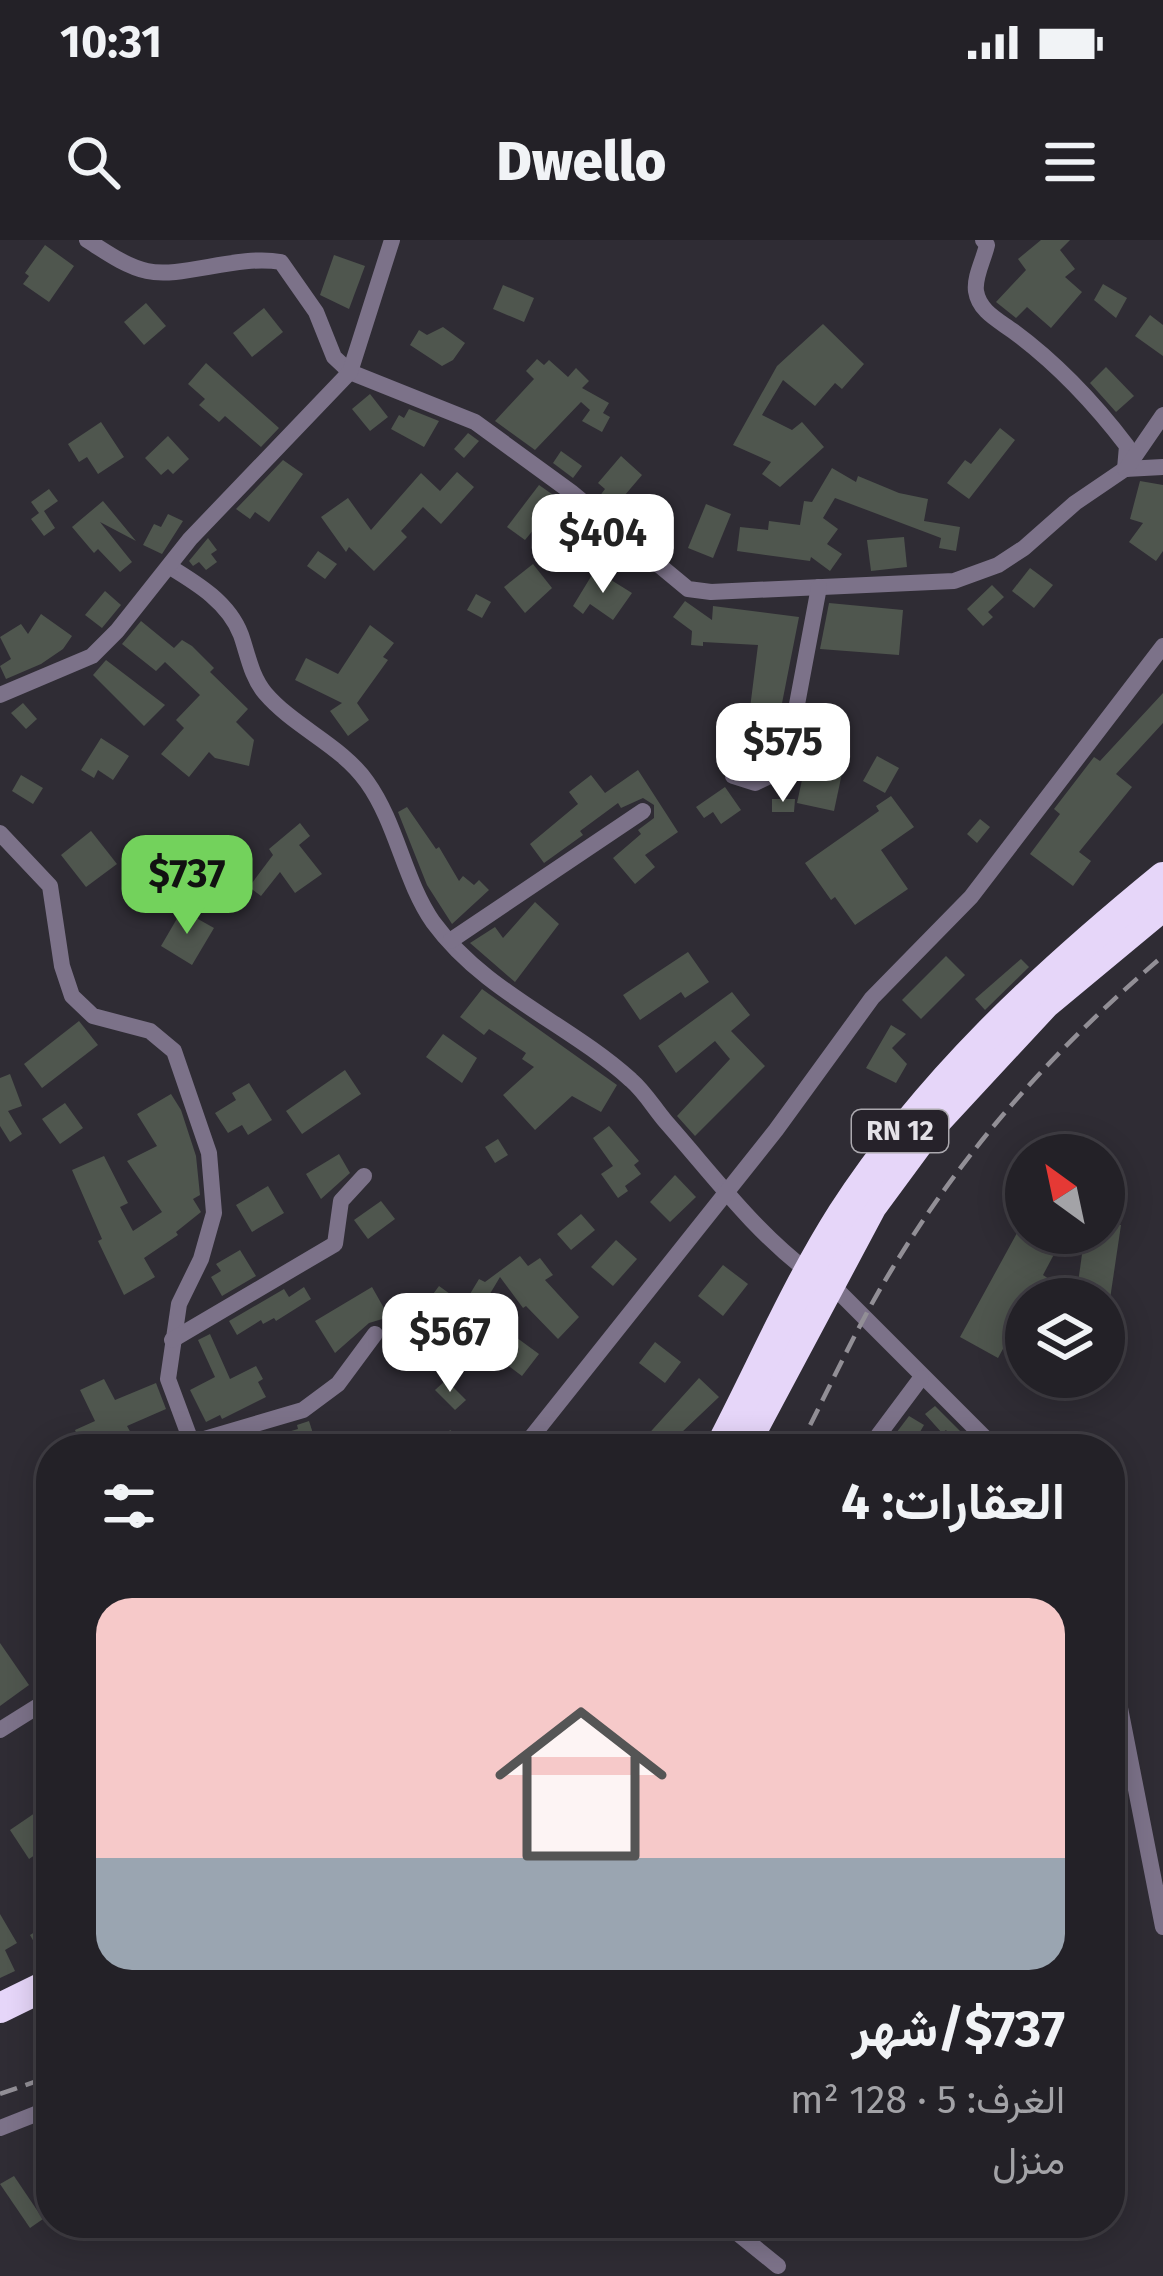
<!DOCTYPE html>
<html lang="ar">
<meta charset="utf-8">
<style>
body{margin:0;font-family:"Fira Sans",Vazirmatn,sans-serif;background:#2f2e33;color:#f1f3f6;direction:rtl;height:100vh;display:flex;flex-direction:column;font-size:45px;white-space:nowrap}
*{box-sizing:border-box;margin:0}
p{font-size:39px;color:#a3a3a7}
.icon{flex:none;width:66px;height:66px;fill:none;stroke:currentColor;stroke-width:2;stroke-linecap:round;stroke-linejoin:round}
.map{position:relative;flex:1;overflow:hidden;direction:ltr}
.side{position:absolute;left:36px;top:1194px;width:1089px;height:804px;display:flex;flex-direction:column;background:#232127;border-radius:48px;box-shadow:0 6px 30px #0003,0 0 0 3px #403e44;direction:rtl}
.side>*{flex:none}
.needle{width:78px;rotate:327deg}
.controls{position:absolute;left:1005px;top:894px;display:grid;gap:24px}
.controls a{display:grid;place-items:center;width:120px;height:120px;border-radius:50%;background:#232127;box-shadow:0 6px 30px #0003,0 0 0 3px #403e44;font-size:60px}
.price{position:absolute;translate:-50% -102px;padding:0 27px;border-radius:24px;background:#fff;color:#222;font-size:39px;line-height:78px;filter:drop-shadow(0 3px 6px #0008)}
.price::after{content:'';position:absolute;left:50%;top:72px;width:36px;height:27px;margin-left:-18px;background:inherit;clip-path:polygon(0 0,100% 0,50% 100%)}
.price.active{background:#73d25c;color:#111}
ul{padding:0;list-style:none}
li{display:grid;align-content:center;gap:24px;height:636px;padding:0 60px}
li span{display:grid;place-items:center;height:372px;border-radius:36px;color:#555}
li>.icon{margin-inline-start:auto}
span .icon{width:216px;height:216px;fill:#fffc;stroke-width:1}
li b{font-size:51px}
h2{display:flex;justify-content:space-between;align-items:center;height:144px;padding:0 60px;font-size:51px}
.status{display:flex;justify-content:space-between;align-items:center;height:84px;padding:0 60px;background:#232127;direction:ltr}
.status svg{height:33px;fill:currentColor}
header{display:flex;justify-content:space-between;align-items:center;height:156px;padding:0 60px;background:#232127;font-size:54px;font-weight:800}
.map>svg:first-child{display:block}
</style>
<div class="status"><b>10:31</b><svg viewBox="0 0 49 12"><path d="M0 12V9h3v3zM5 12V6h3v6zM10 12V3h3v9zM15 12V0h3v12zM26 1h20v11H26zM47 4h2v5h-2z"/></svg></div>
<header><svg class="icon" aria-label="menu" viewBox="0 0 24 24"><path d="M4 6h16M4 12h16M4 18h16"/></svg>Dwello<svg class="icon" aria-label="search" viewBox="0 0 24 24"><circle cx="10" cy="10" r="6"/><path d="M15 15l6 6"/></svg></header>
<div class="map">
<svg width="1163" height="2036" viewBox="0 0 1163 2036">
<rect width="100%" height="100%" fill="#2f2c34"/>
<g fill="#4f564e">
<path d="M 1041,0 L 1070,0 L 1060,10 L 1075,29 L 1065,37 L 1082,52 L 1051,88 L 1027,67 L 1016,78 L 996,62 L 1026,30 L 1018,19 Z"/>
<path d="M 45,5 L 74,26 L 49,62 L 23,44 L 29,36 L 25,33 Z"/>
<path d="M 334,15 L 365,26 L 349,69 L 320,55 Z"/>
<path d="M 1103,44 L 1127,58 L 1116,78 L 1094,60 Z"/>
<path d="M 503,45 L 534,58 L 524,82 L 493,69 Z"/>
<path d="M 146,63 L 166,86 L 144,105 L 124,82 Z"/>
<path d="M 264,68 L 283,92 L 252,117 L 233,93 Z"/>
<path d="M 1150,75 L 1163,85 L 1163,116 L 1135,96 Z"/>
<path d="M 823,84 L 864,124 L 842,149 L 835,143 L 815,166 L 783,140 L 762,175 L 792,190 L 802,182 L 824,207 L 780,247 L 762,234 L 771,222 L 733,205 L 777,126 Z"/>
<path d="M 443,87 L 465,103 L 453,120 L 442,126 L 410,105 L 419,90 L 427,95 Z"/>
<path d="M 537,119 L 544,125 L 549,120 L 568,137 L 576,128 L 589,141 L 582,148 L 609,163 L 603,173 L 610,177 L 602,192 L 582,181 L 590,170 L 581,162 L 535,210 L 495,181 L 534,139 L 526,131 Z"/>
<path d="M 206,123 L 279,188 L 261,207 L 225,176 L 219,182 L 199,165 L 205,159 L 188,144 Z"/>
<path d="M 1106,127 L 1134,156 L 1116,172 L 1090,143 Z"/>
<path d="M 370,154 L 388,177 L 370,191 L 352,169 Z"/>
<path d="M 409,169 L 439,181 L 424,207 L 391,189 L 399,175 L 404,178 Z"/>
<path d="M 101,182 L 124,217 L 98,234 L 87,217 L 79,222 L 68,204 Z"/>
<path d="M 1000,188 L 1015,200 L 969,259 L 947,243 L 965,220 L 971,224 Z"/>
<path d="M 468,193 L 479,201 L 464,218 L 454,209 Z"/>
<path d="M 168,196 L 189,219 L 173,234 L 168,229 L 161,235 L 145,218 Z"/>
<path d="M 561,211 L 582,226 L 573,238 L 553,223 Z"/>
<path d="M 621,216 L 642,235 L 613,269 L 599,257 L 605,249 L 598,243 Z"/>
<path d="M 283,220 L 303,234 L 269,282 L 255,272 L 250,279 L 236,269 Z"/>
<path d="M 832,228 L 856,242 L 858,236 L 899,253 L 928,259 L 924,281 L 960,287 L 956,311 L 939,308 L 941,298 L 835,258 L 823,278 L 838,289 L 827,304 L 842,314 L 830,331 L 811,317 L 810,321 L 737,311 L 740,287 L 768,290 L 769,281 L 800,285 L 804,261 L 812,262 Z"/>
<path d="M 457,232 L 474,247 L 441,284 L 423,267 L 401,291 L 407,297 L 374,331 L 349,307 L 346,312 L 321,277 L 348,258 L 371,290 L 421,233 L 440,251 Z"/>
<path d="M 1140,241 L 1163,245 L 1163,311 L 1156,321 L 1129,302 L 1143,283 L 1130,279 Z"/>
<path d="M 539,245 L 559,259 L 525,300 L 507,287 Z"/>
<path d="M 49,249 L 58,261 L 44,271 L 55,288 L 44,296 L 31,279 L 39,273 L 31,262 Z"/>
<path d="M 103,261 L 136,301 L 100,282 L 132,322 L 120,332 L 98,309 L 94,313 L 72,287 Z"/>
<path d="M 706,264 L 731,274 L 713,318 L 688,308 Z"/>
<path d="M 571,273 L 607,302 L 579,325 L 569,316 L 575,309 L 554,292 Z"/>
<path d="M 168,274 L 183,281 L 162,314 L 143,305 L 154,284 L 161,287 Z"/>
<path d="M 904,297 L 907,327 L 871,331 L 867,300 Z"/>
<path d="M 208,298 L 217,310 L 211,314 L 217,322 L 206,330 L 199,322 L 193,326 L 189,321 Z"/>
<path d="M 318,311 L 337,324 L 325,339 L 307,326 Z"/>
<path d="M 533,324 L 552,348 L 525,373 L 504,347 Z"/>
<path d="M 1030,328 L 1053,345 L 1034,368 L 1012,351 Z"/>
<path d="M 595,330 L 632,353 L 613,380 L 590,364 L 583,374 L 573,366 Z"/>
<path d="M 992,345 L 1004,357 L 988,372 L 993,377 L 983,386 L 967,369 Z"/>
<path d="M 105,351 L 121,365 L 102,388 L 85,375 Z"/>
<path d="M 476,354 L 491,362 L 482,378 L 467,370 Z"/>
<path d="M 685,361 L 712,380 L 713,366 L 799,377 L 772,514 L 740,506 L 742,489 L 737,489 L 739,475 L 749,476 L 758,405 L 703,402 L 703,406 L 691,405 L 692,391 L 673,377 Z"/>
<path d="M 829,363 L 903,370 L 899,415 L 820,409 Z"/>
<path d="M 41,374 L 72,396 L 63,409 L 41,424 L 6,439 L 0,426 L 11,419 L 0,397 L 21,384 L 28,394 Z"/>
<path d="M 141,381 L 174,408 L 182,400 L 192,406 L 214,428 L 210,432 L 248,469 L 236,482 L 254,500 L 249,526 L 215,518 L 209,512 L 189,537 L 161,514 L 184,488 L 176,480 L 200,455 L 165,422 L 156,431 L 122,404 Z"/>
<path d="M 370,385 L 394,403 L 383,417 L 388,420 L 357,463 L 369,480 L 348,496 L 330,471 L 342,463 L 295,440 L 306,418 L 338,434 Z"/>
<path d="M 106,420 L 165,465 L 144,486 L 93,435 Z"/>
<path d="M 1163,453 L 1163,483 L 1116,534 L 1132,547 L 1079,612 L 1091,621 L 1073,646 L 1030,614 L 1060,574 L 1054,569 L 1094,517 L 1100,521 Z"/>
<path d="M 23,463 L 37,479 L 26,489 L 11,473 Z"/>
<path d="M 101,498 L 129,516 L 113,540 L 98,530 L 94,538 L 81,530 Z"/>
<path d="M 808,512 L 845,519 L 834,571 L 797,563 Z"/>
<path d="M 877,516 L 899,528 L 885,553 L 863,541 Z"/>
<path d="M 638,530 L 678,592 L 645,615 L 655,627 L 635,644 L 613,618 L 641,594 L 638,590 L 654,578 L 654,565 L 643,558 L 621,568 L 618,563 L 580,591 L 583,595 L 544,623 L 530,604 L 578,564 L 569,552 L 591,535 L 605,553 Z"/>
<path d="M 21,535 L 43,548 L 33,564 L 12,551 Z"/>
<path d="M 725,547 L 741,570 L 721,584 L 713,572 L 704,578 L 696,567 Z"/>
<path d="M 891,556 L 914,587 L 881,610 L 908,649 L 855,685 L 835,657 L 831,660 L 805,623 L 879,571 L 876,566 Z"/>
<path d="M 772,559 L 795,559 L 794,572 L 772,572 Z"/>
<path d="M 407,567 L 436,609 L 439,607 L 459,641 L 463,636 L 474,645 L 479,640 L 489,650 L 452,684 L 427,645 L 398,572 Z"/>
<path d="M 980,579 L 990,587 L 977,603 L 967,594 Z"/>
<path d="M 300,583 L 310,596 L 299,605 L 322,634 L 295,653 L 280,632 L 261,656 L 249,647 L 273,615 L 269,609 Z"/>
<path d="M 91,591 L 117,624 L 86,647 L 61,615 Z"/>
<path d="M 535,662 L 559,684 L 515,742 L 470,703 L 495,687 L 503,698 Z"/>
<path d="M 182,670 L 214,688 L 192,725 L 161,706 Z"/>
<path d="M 688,712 L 709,742 L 685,758 L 681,752 L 640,780 L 623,755 Z"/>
<path d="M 946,716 L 965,735 L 921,779 L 902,760 Z"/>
<path d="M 1021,719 L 1029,727 L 985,770 L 975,759 Z"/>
<path d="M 482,749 L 617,845 L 601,872 L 572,856 L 535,890 L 503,855 L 534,827 L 522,819 L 526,813 L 489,789 L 484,795 L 460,777 Z"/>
<path d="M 732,752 L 750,775 L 731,791 L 765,826 L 695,896 L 677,876 L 730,819 L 715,801 L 676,833 L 658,806 Z"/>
<path d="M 79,781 L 98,805 L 42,848 L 24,824 Z"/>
<path d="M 891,785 L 906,794 L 892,808 L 907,824 L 896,843 L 866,828 Z"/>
<path d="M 443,794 L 477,818 L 462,843 L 426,817 Z"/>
<path d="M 345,830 L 361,854 L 302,894 L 286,871 Z"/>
<path d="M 10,834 L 22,866 L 8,871 L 22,894 L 10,902 L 0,886 L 0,838 Z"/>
<path d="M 249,843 L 272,880 L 248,895 L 242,885 L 228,893 L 215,873 L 236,860 L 232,853 Z"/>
<path d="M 171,854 L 181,870 L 196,916 L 200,955 L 193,959 L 201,972 L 176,992 L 178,995 L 144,1018 L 155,1037 L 124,1055 L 98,1001 L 102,999 L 72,930 L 104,916 L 128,963 L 120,967 L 133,991 L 162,972 L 127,921 L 157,906 L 137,874 Z"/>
<path d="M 65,863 L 83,888 L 60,904 L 42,879 Z"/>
<path d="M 609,886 L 639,921 L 634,925 L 641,934 L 625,946 L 628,951 L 618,958 L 601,934 L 613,926 L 593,898 Z"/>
<path d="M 498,899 L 508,915 L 495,923 L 485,907 Z"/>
<path d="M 339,914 L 350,933 L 321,959 L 306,934 Z"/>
<path d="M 675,935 L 696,957 L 670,982 L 650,962 Z"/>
<path d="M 268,946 L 284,973 L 252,992 L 236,965 Z"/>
<path d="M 381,961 L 395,979 L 368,999 L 354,980 Z"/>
<path d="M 581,974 L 595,990 L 571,1010 L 557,994 Z"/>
<path d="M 1104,982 L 1121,985 L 1110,1059 L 1026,1059 L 1026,1107 L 1010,1096 L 998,1118 L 960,1097 L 1017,993 L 1041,993 L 1060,1003 L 1043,1035 L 1076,1057 L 1085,993 L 1104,993 Z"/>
<path d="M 616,1000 L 637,1019 L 613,1046 L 591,1027 Z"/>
<path d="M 240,1010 L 256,1036 L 222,1056 L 211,1037 L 221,1031 L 216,1024 Z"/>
<path d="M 520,1016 L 528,1026 L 540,1018 L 553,1035 L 545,1040 L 579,1077 L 558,1099 L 526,1066 L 523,1068 L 500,1037 L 475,1079 L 507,1104 L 513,1095 L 539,1114 L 522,1136 L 486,1109 L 475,1124 L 414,1080 L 439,1046 L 464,1064 L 479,1039 L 485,1042 Z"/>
<path d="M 723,1025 L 748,1044 L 723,1076 L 698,1056 Z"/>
<path d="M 304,1047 L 311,1059 L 276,1081 L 274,1078 L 263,1084 L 261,1080 L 237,1095 L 229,1081 L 284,1049 L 289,1057 Z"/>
<path d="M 372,1047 L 389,1077 L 369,1083 L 335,1113 L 315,1081 Z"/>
<path d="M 210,1094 L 230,1139 L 256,1126 L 263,1139 L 258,1142 L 266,1157 L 222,1179 L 220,1175 L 206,1182 L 190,1150 L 215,1137 L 198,1100 Z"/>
<path d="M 655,1102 L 681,1122 L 665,1143 L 639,1123 Z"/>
<path d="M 699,1138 L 719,1157 L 681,1193 L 671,1209 L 635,1209 Z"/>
<path d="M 104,1139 L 115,1160 L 156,1143 L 166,1169 L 127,1186 L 132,1195 L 115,1206 L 113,1203 L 100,1209 L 60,1209 L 78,1197 L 75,1190 L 95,1181 L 80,1150 Z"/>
<path d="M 446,1140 L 466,1160 L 455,1170 L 435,1150 Z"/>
<path d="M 935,1166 L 978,1209 L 961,1209 L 946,1190 L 942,1193 L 925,1174 Z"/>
<path d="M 909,1176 L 924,1185 L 910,1209 L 884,1209 Z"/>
<path d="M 309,1181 L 318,1209 L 242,1209 L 241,1206 L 298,1189 L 297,1185 Z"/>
<path d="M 450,1190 L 477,1209 L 437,1209 Z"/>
<path d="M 0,1403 L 29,1445 L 0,1466 Z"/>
<path d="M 51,1562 L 51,1604 L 29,1619 L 10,1590 Z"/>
<path d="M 0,1674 L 17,1703 L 5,1710 L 15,1731 L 0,1738 Z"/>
<path d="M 51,1682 L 51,1711 L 42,1716 L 30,1695 Z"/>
<path d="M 14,1936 L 43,1979 L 30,1988 L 0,1944 Z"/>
</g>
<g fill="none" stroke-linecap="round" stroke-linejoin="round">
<g stroke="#7c7289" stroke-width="16">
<path d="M 87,0 C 106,12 125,26 147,31 C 181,39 238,14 281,22 L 316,72 L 334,117 L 350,132 L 475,182 L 571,252 L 688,349 L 711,352 L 954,341 L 998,325 L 1024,308 L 1075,263 L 1125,229 L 1163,227"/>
<path d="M 983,0 L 987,5 C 984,19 974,37 976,51 C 979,71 998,80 1013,91 C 1055,122 1095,164 1127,206 L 1125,229"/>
<path d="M 1126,229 L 1163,175"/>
<path d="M 170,327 C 198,344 229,363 241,395 C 248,415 251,436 265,453 C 295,488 341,505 367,542 C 397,584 404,640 433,682 C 485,753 568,783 631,840 C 645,852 654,868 666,882 C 712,934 754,991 810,1033"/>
<path d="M 0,455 L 92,416 L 117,391 L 190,299 L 350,132 L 392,0"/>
<path d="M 733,536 L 755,543 L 778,532 L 789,507 L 819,347"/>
<path d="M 0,593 L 50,646 L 62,726 L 72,756 L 93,776 L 150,791 L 174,811 L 209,913 L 214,973 L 201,1019 L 179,1064 L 168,1139 L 194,1209"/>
<path d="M 450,701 L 643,571"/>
<path d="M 829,1042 L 996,1209"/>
<path d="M 172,1100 L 335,1004 L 341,961 L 364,936"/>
<path d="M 191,1203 L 303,1170 L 338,1144 L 375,1094"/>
<path d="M 522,1209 L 776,890 L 872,758 L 971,657 L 1163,406"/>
<path d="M 868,1209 L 921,1138"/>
<path d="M 1110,1417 L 1163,1687"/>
<path d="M 0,1490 L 51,1458"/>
<path d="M 0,1888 L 51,1868"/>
<path d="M 725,1983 L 778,2026"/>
</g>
<g stroke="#e6d6f9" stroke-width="30">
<path d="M 751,1193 L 872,966 L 928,890 L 1045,764 L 1163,666"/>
<path d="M 719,1209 C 760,1131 795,1048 842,974 C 928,841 1042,736 1163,637"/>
<path d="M 0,1768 L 51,1743"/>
</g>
<g stroke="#928f96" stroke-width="4.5" stroke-dasharray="18 9" stroke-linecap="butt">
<path d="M 798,1209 C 829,1149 857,1086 892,1029 C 965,908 1056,807 1163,716"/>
<path d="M 0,1854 L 51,1836"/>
</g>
</g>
<g text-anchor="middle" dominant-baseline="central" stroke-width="9" stroke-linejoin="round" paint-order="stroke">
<rect fill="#26222a" stroke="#aba8ae" stroke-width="3" x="852" y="870" width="96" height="42" rx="9"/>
<g font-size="27" font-weight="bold" fill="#e4e2e7">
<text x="900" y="891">RN 12</text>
</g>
</g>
</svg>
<div class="controls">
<a><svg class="needle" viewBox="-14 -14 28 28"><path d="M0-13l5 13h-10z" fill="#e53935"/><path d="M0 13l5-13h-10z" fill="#a3a3a7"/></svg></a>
<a><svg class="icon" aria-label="layers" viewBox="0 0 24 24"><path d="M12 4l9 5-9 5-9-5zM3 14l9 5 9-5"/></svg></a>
</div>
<b class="price" style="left:603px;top:356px">$404</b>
<b class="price" style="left:783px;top:565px">$575</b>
<b class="price active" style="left:187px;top:697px">$737</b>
<b class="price" style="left:450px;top:1155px">$567</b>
<section class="side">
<h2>العقارات: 4<svg class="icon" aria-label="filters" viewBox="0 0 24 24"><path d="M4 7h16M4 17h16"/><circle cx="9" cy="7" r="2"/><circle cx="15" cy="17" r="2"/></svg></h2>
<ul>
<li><span style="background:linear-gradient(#f6c9c9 70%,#9aa5b1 0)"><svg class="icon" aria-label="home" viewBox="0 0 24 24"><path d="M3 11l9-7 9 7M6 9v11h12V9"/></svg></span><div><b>$737/شهر</b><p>الغرف: 5 · 128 m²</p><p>منزل</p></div></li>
</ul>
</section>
</div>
